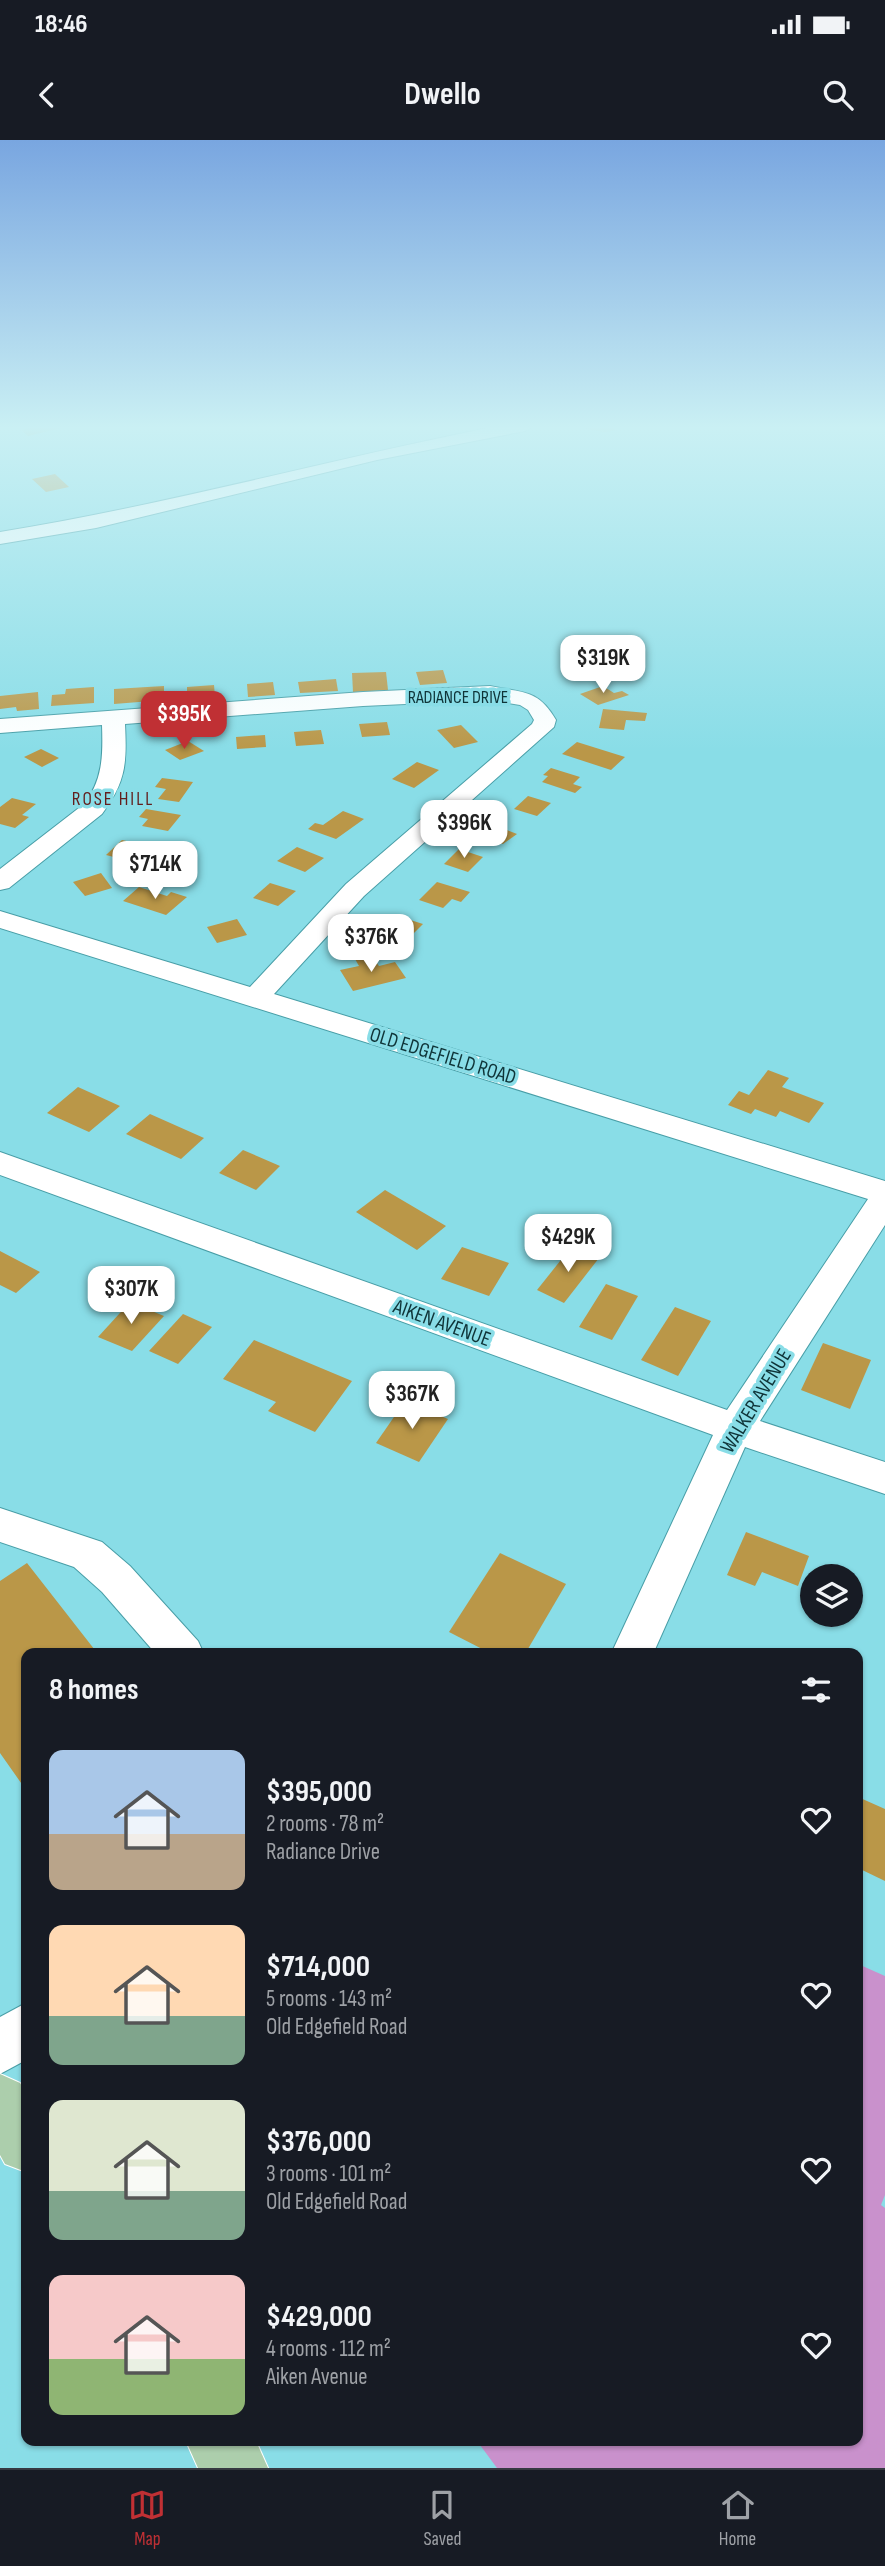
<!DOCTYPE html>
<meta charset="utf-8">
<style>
body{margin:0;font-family:"Sofia Sans Condensed",sans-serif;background:#242831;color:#f1f3f6;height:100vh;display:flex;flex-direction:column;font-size:26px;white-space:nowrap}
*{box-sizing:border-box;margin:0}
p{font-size:23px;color:#9ea1a6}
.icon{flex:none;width:38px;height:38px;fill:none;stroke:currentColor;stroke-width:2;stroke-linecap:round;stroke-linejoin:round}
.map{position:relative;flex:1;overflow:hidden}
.side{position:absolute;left:21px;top:1508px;width:842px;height:798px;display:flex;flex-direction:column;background:#171b24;border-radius:14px;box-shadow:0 2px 5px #0004}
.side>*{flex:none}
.controls{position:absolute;left:800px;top:1424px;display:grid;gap:14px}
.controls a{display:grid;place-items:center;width:63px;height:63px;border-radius:50%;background:#171b24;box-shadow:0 2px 5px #0004;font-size:35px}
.price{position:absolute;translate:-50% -60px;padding:0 16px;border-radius:14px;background:#fff;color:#222;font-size:23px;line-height:46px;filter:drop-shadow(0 2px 4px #0008)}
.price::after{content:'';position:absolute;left:50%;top:42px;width:21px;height:16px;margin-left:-10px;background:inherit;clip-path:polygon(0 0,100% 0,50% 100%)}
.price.current{background:#c03034;color:#fff}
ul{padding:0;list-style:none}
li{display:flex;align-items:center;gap:21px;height:175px;padding:0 28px}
li span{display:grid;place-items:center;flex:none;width:196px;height:140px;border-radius:14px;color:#555}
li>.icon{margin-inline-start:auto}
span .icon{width:84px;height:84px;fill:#fffc;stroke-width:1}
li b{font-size:30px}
h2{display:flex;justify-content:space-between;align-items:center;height:84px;padding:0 28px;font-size:30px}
.status{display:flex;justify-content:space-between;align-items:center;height:49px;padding:0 35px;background:#171b24;direction:ltr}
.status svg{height:19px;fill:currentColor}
header{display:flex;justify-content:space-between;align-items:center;height:91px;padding:0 28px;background:#171b24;font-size:32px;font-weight:700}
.menu{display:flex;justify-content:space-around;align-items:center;height:98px;border-top:2px solid #363941;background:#171b24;font-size:19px;color:#9ea1a6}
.menu a{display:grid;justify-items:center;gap:4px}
.menu .current{color:#c03034}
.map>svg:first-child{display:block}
</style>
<div class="status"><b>18:46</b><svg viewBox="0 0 49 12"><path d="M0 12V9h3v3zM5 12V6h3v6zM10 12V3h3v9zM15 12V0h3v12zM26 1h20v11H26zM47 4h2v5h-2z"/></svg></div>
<header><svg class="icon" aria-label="back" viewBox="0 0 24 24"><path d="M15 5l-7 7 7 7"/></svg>Dwello<svg class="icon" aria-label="search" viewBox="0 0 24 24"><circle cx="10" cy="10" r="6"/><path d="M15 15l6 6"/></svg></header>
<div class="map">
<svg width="885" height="2328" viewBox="0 0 885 2328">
<rect width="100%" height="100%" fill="#89dde7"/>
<path fill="#c991cc" d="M 858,1824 L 885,1836 L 885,2055 L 881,2065 L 885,2068 L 885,2328 L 497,2328 L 477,2301 L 858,2301 Z"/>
<g fill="#ba9748">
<path d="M 39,286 L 65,286 L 65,287 L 28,296 L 21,290 Z"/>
<path d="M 594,286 L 609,286 L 616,290 L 605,292 L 586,289 Z"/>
<path d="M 55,334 L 69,347 L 46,352 L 32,339 Z"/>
<path d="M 443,530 L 447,543 L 420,545 L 416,532 Z"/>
<path d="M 386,532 L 388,550 L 353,552 L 352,533 Z"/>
<path d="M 336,539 L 338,551 L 300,553 L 298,542 Z"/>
<path d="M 273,542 L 275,555 L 248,557 L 247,544 Z"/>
<path d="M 214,545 L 215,557 L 187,558 L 187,547 Z"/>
<path d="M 164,546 L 164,560 L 114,564 L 114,549 Z"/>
<path d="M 603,546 L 614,553 L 622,551 L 629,555 L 598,565 L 580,554 Z"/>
<path d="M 94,547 L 94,563 L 51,566 L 52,555 L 65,554 L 66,549 Z"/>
<path d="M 38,552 L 39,569 L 17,571 L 16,567 L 0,569 L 0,556 Z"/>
<path d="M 603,569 L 647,573 L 645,581 L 626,580 L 624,590 L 599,588 Z"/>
<path d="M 387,582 L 390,595 L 362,597 L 359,584 Z"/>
<path d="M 461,585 L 478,602 L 454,608 L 437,590 Z"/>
<path d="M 321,590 L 324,604 L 296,606 L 294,592 Z"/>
<path d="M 265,595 L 266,607 L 237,609 L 236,597 Z"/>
<path d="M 188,601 L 204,611 L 180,620 L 165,610 Z"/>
<path d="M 577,602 L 625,617 L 611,630 L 562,614 Z"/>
<path d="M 41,609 L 59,618 L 42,627 L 24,617 Z"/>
<path d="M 417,622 L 439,630 L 414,648 L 392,639 Z"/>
<path d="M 551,628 L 580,637 L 573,644 L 582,647 L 575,653 L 542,642 L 548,636 L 543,635 Z"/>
<path d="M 162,638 L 193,642 L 179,662 L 158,659 L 166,649 L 155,647 Z"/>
<path d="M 528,656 L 551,663 L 537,676 L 514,669 Z"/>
<path d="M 12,658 L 36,664 L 22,675 L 29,677 L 15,688 L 0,684 L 0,667 Z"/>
<path d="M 146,669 L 181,675 L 168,691 L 142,686 L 148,679 L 139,677 Z"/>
<path d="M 343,671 L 364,679 L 336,699 L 308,689 L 315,683 L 323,685 Z"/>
<path d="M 497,686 L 517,694 L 503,704 L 482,696 Z"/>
<path d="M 122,700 L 153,707 L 137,723 L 106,715 Z"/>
<path d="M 297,707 L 324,718 L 305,732 L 277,721 Z"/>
<path d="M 459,709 L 483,717 L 468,732 L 444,724 Z"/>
<path d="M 101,733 L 112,748 L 85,756 L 73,742 Z"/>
<path d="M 437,742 L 470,752 L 461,762 L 452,759 L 443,768 L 419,760 Z"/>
<path d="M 270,743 L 296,751 L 278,766 L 253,758 Z"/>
<path d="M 139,747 L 167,756 L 171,752 L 187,757 L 166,775 L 123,761 Z"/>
<path d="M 398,776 L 423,784 L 407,800 L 381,792 Z"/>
<path d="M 237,779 L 247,795 L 217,803 L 207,787 Z"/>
<path d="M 371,815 L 379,826 L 395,822 L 406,838 L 353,851 L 340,830 L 359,826 L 355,819 Z"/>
<path d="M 768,930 L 789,938 L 782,947 L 824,963 L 809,983 L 780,971 L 776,977 L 755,969 L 751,974 L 728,965 L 739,951 L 749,955 Z"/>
<path d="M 78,947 L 120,966 L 89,992 L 47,973 Z"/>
<path d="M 150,974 L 204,998 L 181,1019 L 126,994 Z"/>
<path d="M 243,1010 L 280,1026 L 256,1050 L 219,1033 Z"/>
<path d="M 385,1050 L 446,1086 L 417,1110 L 356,1072 Z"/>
<path d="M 572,1106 L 599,1118 L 564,1163 L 537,1150 Z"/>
<path d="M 462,1107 L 509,1123 L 489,1156 L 441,1139 Z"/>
<path d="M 0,1111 L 40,1132 L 16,1153 L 0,1145 Z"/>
<path d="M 606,1144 L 638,1156 L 612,1200 L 579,1187 Z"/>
<path d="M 130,1162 L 164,1176 L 132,1211 L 98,1197 Z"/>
<path d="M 675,1167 L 711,1181 L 678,1236 L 641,1220 Z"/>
<path d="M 183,1174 L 212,1187 L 178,1224 L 149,1211 Z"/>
<path d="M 254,1200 L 352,1241 L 315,1292 L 268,1271 L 276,1262 L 223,1239 Z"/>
<path d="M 823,1203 L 871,1220 L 850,1269 L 801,1250 Z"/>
<path d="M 405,1261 L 448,1279 L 419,1322 L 376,1303 Z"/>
<path d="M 746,1392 L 809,1416 L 798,1446 L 762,1432 L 755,1446 L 727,1435 Z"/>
<path d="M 500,1413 L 566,1444 L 525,1514 L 492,1514 L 449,1492 Z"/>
<path d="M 27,1423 L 98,1514 L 26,1514 L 26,1650 L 0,1613 L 0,1441 Z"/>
<path d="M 858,1657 L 885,1669 L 885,1741 L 858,1728 Z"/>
</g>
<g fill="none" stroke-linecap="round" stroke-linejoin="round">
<g stroke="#489ea7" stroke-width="2">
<g id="minor">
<path d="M 498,286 L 533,286 L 525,291 L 377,320 L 96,388 L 0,404 L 0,392 C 167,365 331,319 498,286 Z"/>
<path d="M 490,546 C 523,553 538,549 556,580 L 554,587 L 364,756 L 274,854 L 885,1041 L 885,1085 L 760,1281 L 885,1322 L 885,1354 L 745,1307 L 653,1514 L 611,1514 L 713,1295 L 0,1035 L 0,1012 L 727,1270 L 868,1059 L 0,788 L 0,771 L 250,847 L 346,744 L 532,584 L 534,580 L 528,570 L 520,565 L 490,560 L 363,566 L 125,584 C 127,623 126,642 102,674 L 9,748 L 0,750 L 0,729 L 84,664 C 103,640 103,615 102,585 L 0,593 L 0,579 L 363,552 Z"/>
<path d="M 0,1368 L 102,1402 L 130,1426 L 198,1501 L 204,1514 L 156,1514 L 102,1452 L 74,1427 L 0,1402 Z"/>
<path d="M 26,1863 L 26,1920 L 0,1934 L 0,1877 Z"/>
</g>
</g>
<g stroke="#fff" stroke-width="2">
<g id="major">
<path d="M 0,1934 L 20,1943 L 26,1952 L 26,2032 L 5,2024 L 0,2015 Z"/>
<path d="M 186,2301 L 256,2301 L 268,2328 L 198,2328 Z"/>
</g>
</g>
<use href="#minor" fill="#fff" fill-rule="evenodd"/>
<use href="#major" fill="#acceac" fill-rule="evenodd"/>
</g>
<linearGradient id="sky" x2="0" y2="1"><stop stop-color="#79a6e0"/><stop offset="0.47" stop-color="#caf0f4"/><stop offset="1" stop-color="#caf0f4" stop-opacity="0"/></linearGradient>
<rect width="885" height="612" fill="url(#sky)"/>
<g text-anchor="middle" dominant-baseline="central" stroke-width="7" stroke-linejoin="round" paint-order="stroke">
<g font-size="18" fill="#0f3438" stroke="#89dde7">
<text x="458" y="557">RADIANCE DRIVE</text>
</g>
<g font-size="19" letter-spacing="2" fill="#631e1d" stroke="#89dde7">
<text x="113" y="659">ROSE HILL</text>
</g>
<g font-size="21" fill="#0f3438" stroke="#89dde7">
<text transform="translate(443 916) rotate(17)">OLD EDGEFIELD ROAD</text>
<text transform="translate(442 1183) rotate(20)">AIKEN AVENUE</text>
<text transform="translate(756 1261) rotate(-59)">WALKER AVENUE</text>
</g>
</g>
</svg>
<div class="controls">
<a><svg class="icon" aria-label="layers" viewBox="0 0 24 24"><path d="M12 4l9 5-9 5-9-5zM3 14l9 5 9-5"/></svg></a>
</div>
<b class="price" style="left:603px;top:555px">$319K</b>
<b class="price current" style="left:184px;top:611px">$395K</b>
<b class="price" style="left:464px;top:720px">$396K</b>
<b class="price" style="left:155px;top:761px">$714K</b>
<b class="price" style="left:371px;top:834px">$376K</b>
<b class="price" style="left:568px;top:1134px">$429K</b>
<b class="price" style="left:131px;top:1186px">$307K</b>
<b class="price" style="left:412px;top:1291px">$367K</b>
<section class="side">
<h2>8 homes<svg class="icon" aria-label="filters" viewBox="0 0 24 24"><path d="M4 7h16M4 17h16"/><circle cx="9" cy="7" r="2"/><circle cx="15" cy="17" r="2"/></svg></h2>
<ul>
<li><span style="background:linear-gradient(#a9c7e8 60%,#b9a48a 0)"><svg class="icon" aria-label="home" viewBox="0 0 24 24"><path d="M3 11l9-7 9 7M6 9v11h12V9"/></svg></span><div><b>$395,000</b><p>2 rooms · 78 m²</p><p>Radiance Drive</p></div><svg class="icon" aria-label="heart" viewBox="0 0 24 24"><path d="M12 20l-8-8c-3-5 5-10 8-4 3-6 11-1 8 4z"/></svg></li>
<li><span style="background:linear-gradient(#ffd9b3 65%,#7fa58c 0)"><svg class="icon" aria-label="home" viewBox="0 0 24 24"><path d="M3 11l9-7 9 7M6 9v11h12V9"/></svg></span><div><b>$714,000</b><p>5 rooms · 143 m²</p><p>Old Edgefield Road</p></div><svg class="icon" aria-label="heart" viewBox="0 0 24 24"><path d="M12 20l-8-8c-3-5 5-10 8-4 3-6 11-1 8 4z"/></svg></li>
<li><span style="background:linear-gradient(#dfe7d0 65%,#7fa58c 0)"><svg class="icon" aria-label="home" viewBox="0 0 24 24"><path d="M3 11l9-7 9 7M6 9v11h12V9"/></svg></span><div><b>$376,000</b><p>3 rooms · 101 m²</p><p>Old Edgefield Road</p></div><svg class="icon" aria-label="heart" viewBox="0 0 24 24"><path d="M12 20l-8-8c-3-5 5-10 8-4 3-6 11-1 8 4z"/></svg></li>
<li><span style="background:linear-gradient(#f6c9c9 60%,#8fb573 0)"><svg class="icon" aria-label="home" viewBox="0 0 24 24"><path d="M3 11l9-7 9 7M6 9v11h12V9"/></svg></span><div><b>$429,000</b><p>4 rooms · 112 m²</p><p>Aiken Avenue</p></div><svg class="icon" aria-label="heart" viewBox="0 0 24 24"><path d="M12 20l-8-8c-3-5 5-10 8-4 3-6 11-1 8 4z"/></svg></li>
</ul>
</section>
</div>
<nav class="menu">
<a class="current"><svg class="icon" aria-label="map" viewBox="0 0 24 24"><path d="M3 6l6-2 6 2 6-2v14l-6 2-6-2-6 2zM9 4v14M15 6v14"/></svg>Map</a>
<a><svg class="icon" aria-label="saved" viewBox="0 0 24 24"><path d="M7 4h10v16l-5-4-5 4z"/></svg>Saved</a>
<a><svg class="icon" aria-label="home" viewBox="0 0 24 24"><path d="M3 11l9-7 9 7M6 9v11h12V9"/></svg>Home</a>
</nav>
